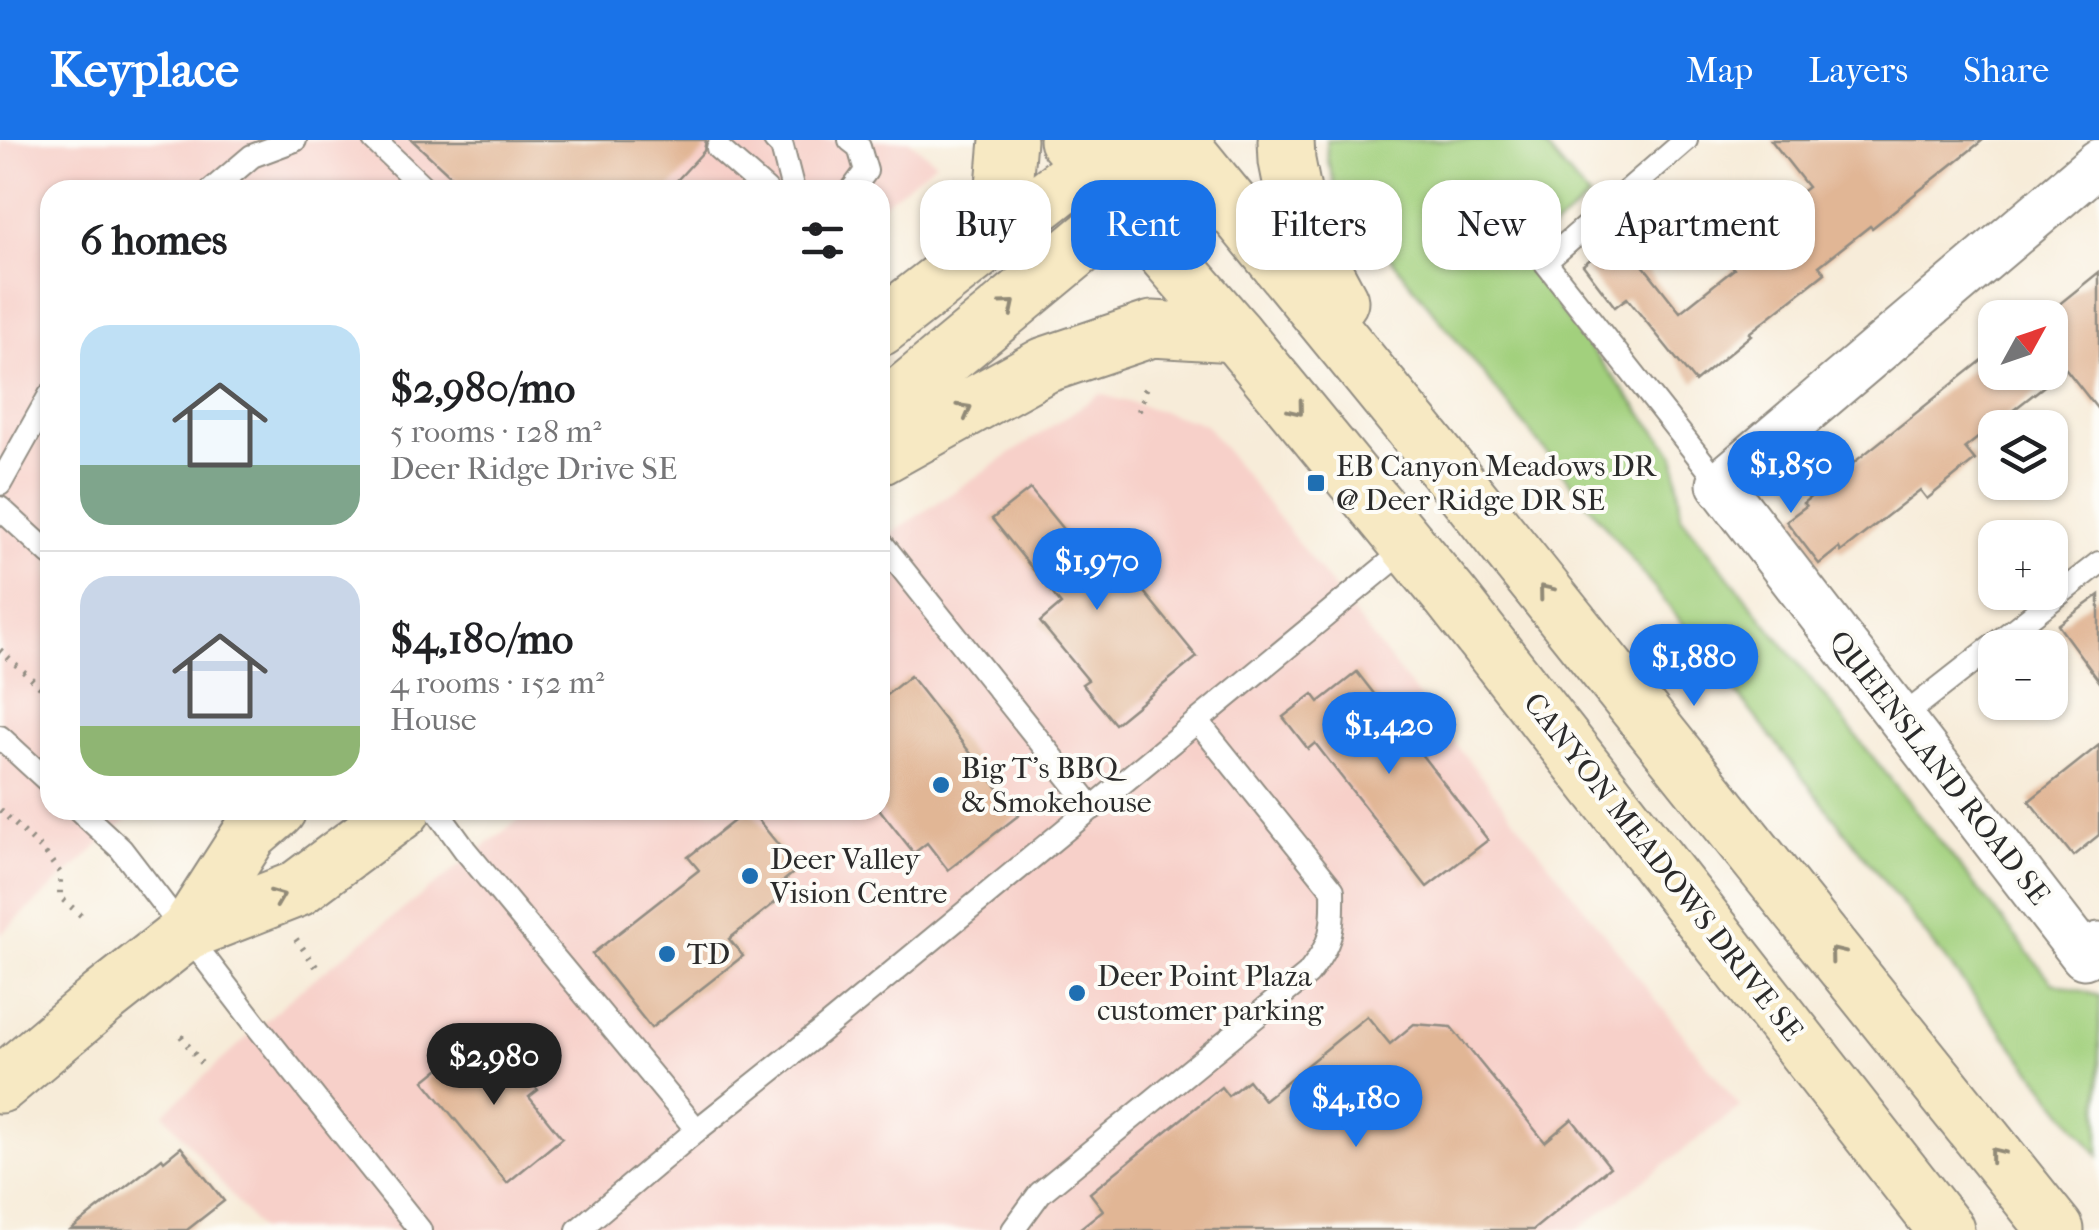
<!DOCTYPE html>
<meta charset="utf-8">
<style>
body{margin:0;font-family:"IM FELL French Canon",serif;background:#f6f6f6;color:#202124;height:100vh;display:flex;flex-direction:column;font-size:38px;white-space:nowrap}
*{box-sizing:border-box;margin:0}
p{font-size:32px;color:#757577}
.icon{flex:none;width:55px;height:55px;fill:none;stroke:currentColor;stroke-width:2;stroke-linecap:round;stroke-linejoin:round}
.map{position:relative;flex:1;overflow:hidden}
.drawer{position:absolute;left:40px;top:40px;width:850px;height:640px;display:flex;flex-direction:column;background:#fff;border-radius:30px;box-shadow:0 2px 8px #0004}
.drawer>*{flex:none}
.guide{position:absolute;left:920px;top:40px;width:950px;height:90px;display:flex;gap:20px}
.needle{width:65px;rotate:50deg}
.tools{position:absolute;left:1978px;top:160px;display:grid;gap:20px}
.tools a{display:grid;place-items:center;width:90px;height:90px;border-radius:20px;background:#fff;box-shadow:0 2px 8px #0004;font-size:50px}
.price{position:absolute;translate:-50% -85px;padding:0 22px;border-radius:35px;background:#1a73e8;color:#fff;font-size:32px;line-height:65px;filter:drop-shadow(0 2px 5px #0008)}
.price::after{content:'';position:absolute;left:50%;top:60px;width:30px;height:22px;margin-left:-15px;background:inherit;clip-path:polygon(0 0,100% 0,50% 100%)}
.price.active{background:#222;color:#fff}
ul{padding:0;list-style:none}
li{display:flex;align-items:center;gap:30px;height:250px;padding:0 40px}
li+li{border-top:2px solid #e0e0e0}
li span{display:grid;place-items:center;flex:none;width:280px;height:200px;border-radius:30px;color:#555}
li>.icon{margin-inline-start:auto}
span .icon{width:120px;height:120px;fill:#fffc;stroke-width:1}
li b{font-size:42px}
h2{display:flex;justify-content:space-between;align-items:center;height:120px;padding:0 40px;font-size:42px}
.tag{padding:0 35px;border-radius:30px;background:#fff;box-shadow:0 2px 8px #0004;font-size:35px;line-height:90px}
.tag.active{background:#1a73e8;color:#fff}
header{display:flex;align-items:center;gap:60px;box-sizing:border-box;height:140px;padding:0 50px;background:#1a73e8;color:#fff}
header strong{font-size:48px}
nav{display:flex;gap:55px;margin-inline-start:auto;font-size:35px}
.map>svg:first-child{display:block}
</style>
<header>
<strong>Keyplace</strong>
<nav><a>Map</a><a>Layers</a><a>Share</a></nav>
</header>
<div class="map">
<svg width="2099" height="1090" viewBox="0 0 2099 1090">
<rect width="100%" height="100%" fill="#fdfcf7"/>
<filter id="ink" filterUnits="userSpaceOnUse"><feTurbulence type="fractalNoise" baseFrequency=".01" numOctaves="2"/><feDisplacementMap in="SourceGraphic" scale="20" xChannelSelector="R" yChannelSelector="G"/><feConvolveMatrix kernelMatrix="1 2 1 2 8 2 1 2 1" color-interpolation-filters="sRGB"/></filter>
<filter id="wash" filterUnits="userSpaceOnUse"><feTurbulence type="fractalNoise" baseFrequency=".0048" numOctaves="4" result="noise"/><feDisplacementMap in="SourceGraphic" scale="40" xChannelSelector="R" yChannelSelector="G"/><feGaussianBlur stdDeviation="2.25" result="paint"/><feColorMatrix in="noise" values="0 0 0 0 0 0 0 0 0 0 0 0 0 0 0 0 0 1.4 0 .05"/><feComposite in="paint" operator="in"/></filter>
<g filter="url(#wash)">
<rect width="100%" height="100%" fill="#f7ecd9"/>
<g fill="#f7d0c9">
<path d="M 0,0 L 909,0 L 936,22 L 880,66 L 880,50 L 50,50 L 50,670 L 138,670 L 0,795 Z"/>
<path d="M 1100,254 L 1205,284 L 1740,967 L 1578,1090 L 260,1090 L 164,973 L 296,853 L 531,670 L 880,670 L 880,401 Z"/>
</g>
<path fill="#a2d07d" stroke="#667e54" stroke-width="2.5" d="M 1326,0 L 1540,0 L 1589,58 L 1519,118 L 1675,315 L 1681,376 L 2052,842 L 2099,856 L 2099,1016 L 1619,403 L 1336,50 L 1328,21 Z"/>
<g id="blocks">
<g fill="#e1b695">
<path d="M 412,0 L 706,0 L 704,11 L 668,50 L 466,50 Z"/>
<path d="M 1771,0 L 1983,0 L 1872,88 L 1870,86 L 1819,126 L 1825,133 L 1749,193 L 1751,195 L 1695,242 L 1627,158 L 1615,167 L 1583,125 L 1620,96 L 1680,172 L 1734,129 L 1722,114 L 1808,47 Z"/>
<path d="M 2099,132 L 2099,271 L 2066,229 L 1965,308 L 1975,320 L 1927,359 L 1920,350 L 1841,412 L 1839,408 L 1819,424 L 1786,381 L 1806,366 L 1803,363 L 1995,210 L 1995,232 L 2050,232 L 2050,178 L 2042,178 Z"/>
<path d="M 1030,349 L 1099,433 L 1117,419 L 1197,517 L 1115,584 L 1082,544 L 1088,540 L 1040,482 L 1061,464 L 992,379 Z"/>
<path d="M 2099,455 L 2099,541 L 2058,485 Z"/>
<path d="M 1357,532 L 1488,700 L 1427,747 L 1315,603 L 1308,609 L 1283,577 L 1313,554 L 1319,562 Z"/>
<path d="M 910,536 L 1019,675 L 948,730 L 927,703 L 914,713 L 880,670 L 880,560 Z"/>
<path d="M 2099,605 L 2099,695 L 2073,716 L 2029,661 Z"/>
<path d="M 748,670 L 750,670 L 798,729 L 775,748 L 782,757 L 729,799 L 743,816 L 651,888 L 592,814 L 699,730 L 688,717 Z"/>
<path d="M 1367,876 L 1390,904 L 1414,884 L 1451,887 L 1545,1002 L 1572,979 L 1610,1027 L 1533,1090 L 1078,1090 L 1103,1070 L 1090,1053 L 1221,947 L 1228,956 L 1248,940 L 1264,960 Z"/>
<path d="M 480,896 L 504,926 L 513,920 L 538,950 L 529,957 L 562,998 L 507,1043 L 424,941 Z"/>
<path d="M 181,1007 L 224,1061 L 187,1090 L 71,1090 L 162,1018 L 164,1021 Z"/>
</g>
</g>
</g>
<g filter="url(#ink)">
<use href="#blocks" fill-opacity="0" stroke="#918c82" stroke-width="2.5"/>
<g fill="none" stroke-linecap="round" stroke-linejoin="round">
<g stroke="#918c82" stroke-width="26">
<g id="lane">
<path d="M 374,0 L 426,50"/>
<path d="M 775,0 L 782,7 L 793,50"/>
<path d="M 850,0 L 859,7 L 866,31 L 852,50"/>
<path d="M 1686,0 L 1545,122 L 1720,344"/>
<path d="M 718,8 L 766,50"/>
<path d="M 212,50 L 252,16 L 295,0"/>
<path d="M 0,344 L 50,255"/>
<path d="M 0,368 L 50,414"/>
<path d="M 880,401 L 1093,668"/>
<path d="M 1901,578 L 2099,423"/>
<path d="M 0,597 L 50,643"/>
<path d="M 79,670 L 121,709 L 253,881 L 420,1090"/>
<path d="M 436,670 L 465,710 L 697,990"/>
<path d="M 578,1090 L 697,990 L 820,892 L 1410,406"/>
<path d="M 1013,1090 L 1040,1053 L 1308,834 C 1332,803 1334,789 1333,750 L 1198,582"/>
</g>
</g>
<g stroke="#918c82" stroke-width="49">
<path id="street" d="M 2099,22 L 1720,344 L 2084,816 L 2099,805"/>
</g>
<g stroke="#918c82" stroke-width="59">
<g id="secondary">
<path d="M 1067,0 L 1235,194 L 1451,457 L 1946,1090"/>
<path d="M 1178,0 L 1424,301 L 2056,1090"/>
<path d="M 1286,0 L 1287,21 L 1300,86 L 1340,161"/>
<path d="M 992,100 L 1004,46 L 1008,0"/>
<path d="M 880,188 L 1090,24 L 1124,14"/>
<path d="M 880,273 L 1127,68 L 1176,0"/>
<path d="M 880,317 L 1045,225 L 1152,189 L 1235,194"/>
<path d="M 187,792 L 250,694 L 278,670"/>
<path d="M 0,945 L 102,859 L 187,792 L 297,749 L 403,670"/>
</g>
</g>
<g stroke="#918c82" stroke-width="6" stroke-dasharray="2.5 8" stroke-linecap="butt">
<path d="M 1139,271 L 1147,242"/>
<path d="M 0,510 L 50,556"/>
<path d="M 0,670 L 43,710 L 60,733 L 60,757 L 84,778"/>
<path d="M 296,799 L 318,829"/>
<path d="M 181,896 L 201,923"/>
</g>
<use href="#lane" stroke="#fff" stroke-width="22"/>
<use href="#street" stroke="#fff" stroke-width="45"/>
<use href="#secondary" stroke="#f7e9c3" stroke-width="55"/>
</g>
<defs><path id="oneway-chevron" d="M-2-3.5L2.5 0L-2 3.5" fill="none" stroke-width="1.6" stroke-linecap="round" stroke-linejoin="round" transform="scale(2.5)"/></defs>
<g stroke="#918a77">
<use href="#oneway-chevron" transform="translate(1009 166) rotate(-40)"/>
<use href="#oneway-chevron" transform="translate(1297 269) rotate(51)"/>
<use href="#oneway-chevron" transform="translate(965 270) rotate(-29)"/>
<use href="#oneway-chevron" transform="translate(1545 451) rotate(-129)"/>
<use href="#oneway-chevron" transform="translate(278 757) rotate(-22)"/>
<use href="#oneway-chevron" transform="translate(1836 814) rotate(-129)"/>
<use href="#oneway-chevron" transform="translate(1996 1014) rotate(-128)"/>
</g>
</g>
<g fill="#1f6fb2" stroke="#fdfcf7" stroke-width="4">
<rect x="1306" y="333" width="20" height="20" rx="5"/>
<circle cx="941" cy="645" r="10"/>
<circle cx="750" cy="736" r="10"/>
<circle cx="667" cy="814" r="10"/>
<circle cx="1077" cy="853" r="10"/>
</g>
<g text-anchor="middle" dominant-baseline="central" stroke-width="8" stroke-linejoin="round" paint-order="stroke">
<g font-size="30" fill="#2b2b2b" stroke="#fdfcf7" text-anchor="start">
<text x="1336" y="326">EB Canyon Meadows DR<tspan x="1336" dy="34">@ Deer Ridge DR SE</tspan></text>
<text x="961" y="628">Big T's BBQ<tspan x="961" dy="34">&amp; Smokehouse</tspan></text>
<text x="770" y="719">Deer Valley<tspan x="770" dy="34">Vision Centre</tspan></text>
<text x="687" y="814">TD</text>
<text x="1097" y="836">Deer Point Plaza<tspan x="1097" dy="34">customer parking</tspan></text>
</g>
<g font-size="30" fill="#2b2b2b" stroke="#fdfcf7">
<text transform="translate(1939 628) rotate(52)">QUEENSLAND ROAD SE</text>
<text transform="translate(1663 727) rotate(52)">CANYON MEADOWS DRIVE SE</text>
</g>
</g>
</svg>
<div class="tools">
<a><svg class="needle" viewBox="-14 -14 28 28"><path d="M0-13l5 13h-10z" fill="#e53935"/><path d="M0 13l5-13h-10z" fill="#757577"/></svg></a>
<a><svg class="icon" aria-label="layers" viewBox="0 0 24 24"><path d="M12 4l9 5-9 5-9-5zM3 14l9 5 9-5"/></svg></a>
<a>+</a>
<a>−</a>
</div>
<b class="price" style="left:1791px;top:376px">$1,850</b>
<b class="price" style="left:1097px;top:473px">$1,970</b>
<b class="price" style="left:1694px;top:569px">$1,880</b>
<b class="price" style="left:1389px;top:637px">$1,420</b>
<b class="price active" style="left:494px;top:968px">$2,980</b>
<b class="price" style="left:1356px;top:1010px">$4,180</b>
<div class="guide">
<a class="tag">Buy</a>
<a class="tag active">Rent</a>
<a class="tag">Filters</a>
<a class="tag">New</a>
<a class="tag">Apartment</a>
</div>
<section class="drawer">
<h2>6 homes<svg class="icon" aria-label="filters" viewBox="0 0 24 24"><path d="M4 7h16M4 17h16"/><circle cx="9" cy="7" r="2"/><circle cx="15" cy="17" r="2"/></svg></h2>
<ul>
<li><span style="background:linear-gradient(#bfe0f5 70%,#7fa58c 0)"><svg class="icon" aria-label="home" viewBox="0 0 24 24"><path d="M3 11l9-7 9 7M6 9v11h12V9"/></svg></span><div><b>$2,980/mo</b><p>5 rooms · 128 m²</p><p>Deer Ridge Drive SE</p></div></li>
<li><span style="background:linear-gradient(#c9d6e8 75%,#8fb573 0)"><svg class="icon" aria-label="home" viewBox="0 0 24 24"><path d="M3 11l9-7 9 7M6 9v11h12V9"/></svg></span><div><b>$4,180/mo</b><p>4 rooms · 152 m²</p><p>House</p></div></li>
</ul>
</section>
</div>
